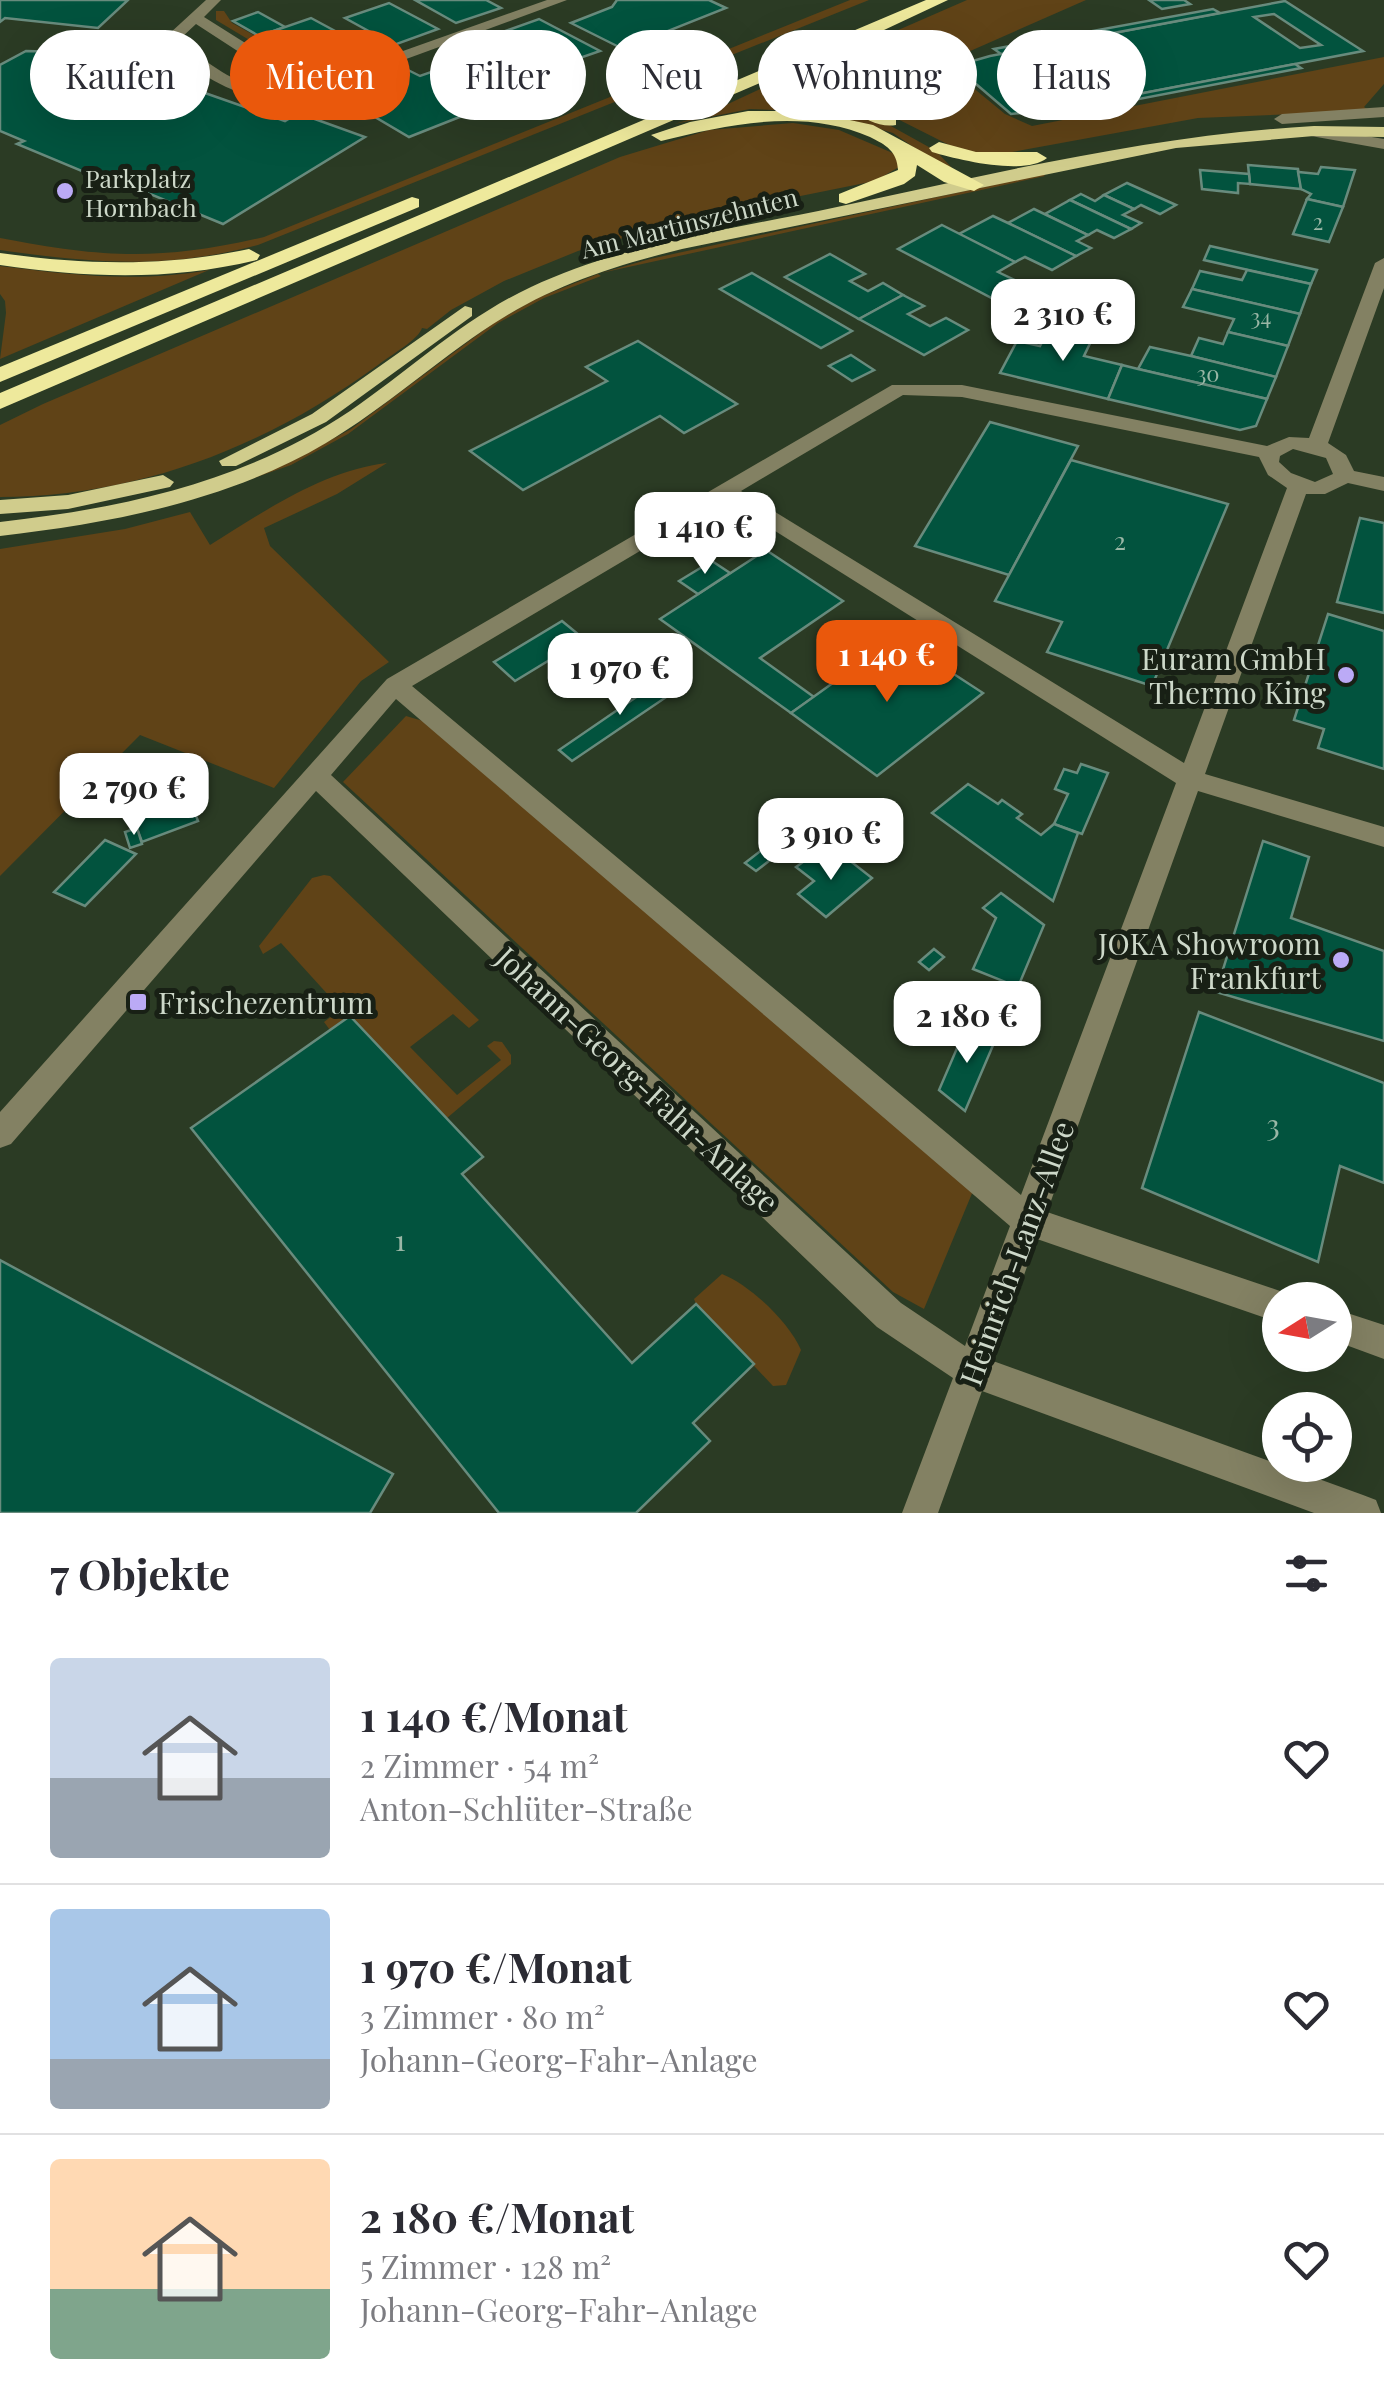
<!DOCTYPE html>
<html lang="de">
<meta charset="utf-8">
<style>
body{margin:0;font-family:"Playfair Display",serif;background:#f7f7f7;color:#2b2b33;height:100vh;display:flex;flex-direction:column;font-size:38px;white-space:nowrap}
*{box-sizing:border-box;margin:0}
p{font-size:32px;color:#7c7c81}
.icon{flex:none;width:55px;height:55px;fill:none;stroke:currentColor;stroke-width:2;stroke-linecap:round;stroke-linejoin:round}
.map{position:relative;height:1513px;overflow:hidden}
.sheet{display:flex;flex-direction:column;background:#fff;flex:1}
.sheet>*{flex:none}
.guide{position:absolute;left:30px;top:30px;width:1325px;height:90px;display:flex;gap:20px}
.needle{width:65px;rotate:259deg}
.buttons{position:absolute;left:1262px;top:1282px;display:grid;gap:20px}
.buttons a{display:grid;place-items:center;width:90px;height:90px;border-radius:50%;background:#fff;box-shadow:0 10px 40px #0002;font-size:50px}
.price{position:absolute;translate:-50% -85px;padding:0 22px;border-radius:20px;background:#fff;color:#222;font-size:32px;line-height:65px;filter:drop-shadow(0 2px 5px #0008)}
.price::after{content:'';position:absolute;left:50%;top:60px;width:30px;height:22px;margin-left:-15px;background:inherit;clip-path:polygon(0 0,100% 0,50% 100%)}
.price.selected{background:#ea580c;color:#fff}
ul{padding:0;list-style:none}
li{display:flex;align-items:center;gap:30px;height:250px;padding:0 50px}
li+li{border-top:2px solid #e1e1e2}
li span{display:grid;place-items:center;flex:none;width:280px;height:200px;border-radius:10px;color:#555}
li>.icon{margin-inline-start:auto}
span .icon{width:120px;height:120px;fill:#fffc;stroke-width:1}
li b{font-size:42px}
h2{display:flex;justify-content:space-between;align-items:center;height:120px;padding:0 50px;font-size:42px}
.tag{padding:0 35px;border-radius:45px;background:#fff;box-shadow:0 10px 40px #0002;font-size:35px;line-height:90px}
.tag.selected{background:#ea580c;color:#fff}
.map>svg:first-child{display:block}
</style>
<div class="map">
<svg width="1384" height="1513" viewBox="0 0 1384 1513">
<rect width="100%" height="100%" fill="#2b3b24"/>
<g fill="#604317">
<path d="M 850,0 L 869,0 L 258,245 C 162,270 95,263 0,250 L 0,238 C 103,258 161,261 264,237 Z"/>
<path d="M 967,0 L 1086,0 L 943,63 L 1005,114 L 1032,126 L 1384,57 L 1384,84 L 1364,107 L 1370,111 L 1198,118 L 1001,154 L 973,153 L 955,148 L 858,99 L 840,80 L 844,61 L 857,48 Z"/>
<path d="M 216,11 L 224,11 L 232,23 L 317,70 L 323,67 L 328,71 L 373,55 L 377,59 L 318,81 L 216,20 Z"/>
<path d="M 829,57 L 825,81 L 835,95 L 936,151 L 952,168 L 935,162 L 893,133 L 822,112 L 750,109 L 674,124 L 702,116 Z"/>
<path d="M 793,123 L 839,130 L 895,154 L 899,167 L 875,181 L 692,218 L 578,251 L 504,281 L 451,310 L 427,329 L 422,328 C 419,339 391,355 378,365 C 267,446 139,497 0,497 L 0,425 L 43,404 L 620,157 L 709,130 Z"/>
<path d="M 1043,174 L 1045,176 L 601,273 L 650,259 Z"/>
<path d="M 0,266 C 72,275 137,283 209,270 L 0,359 L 6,313 L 5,301 L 0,294 Z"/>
<path d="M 598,274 L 601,276 L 544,298 L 498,323 L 348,434 L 291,465 L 223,489 L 292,461 L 351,429 L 492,324 L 537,298 Z"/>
<path d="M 387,463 L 337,494 L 264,528 L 270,546 L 389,662 L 361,681 L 274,788 L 140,735 L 0,876 L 0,549 L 125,529 L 190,512 L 210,545 C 263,512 324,470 387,463 Z"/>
<path d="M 406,716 L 423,721 L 973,1191 L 924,1309 L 893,1292 L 343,782 Z"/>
<path d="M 324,875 L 330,876 L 479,1020 L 469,1028 L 453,1014 L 410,1047 L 457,1095 L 501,1060 L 487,1046 L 494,1041 L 502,1042 L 511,1055 L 511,1064 L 447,1118 L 351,1017 L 330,1030 L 324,1022 L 341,1009 L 281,943 L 263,954 L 259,946 L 312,878 Z"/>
<path d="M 722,1274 C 750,1285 789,1322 801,1350 L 786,1385 L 773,1386 L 696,1304 L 694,1299 Z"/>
</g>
<g fill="#02533e" stroke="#688b7d" stroke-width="2.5" fill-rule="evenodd">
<path d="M 0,0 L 128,0 L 98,28 L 5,18 L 0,22 Z"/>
<path d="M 415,0 L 486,0 L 501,8 L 456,23 Z"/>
<path d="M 709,0 L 726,8 L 623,49 L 571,23 L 612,7 L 617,0 Z"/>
<path d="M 1149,0 L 1184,0 L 1190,4 L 1162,9 Z"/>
<path d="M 1285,1 L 1363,51 L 1055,110 L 1011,114 L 955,66 L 990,56 ZM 1274,14 L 1321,45 L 1300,48 L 1254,17 Z"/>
<path d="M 389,3 L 438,29 L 394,45 L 345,18 Z"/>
<path d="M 1213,9 L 1220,13 L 1001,54 L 994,49 Z"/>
<path d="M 258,12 L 285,27 L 259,36 L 233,21 Z"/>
<path d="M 311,18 L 372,51 L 315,68 L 259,36 Z"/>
<path d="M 539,19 L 600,51 L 557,66 L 497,34 Z"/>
<path d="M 26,51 L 100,53 L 131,65 L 150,56 L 186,69 L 165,79 L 285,121 L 298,113 L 365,137 L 223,224 L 126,184 L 120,187 L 17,144 L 24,141 L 0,131 L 0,65 Z"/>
<path d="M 1295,64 L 1301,68 L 1071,112 L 1065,108 Z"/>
<path d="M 406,69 L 420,76 L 431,72 L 490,105 L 409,137 L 353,104 L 369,98 L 353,88 Z"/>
<path d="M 513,70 L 544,86 L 520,96 L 489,79 Z"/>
<path d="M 1248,165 L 1298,169 L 1301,189 L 1250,184 Z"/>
<path d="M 1321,167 L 1355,170 L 1343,207 L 1307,199 L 1311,194 L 1301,189 L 1298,172 L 1318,174 Z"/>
<path d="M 1200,170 L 1249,174 L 1250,184 L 1238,183 L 1238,193 L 1202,189 Z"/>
<path d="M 1127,183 L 1176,205 L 1160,214 L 1141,205 L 1134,209 L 1104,195 Z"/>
<path d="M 1081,194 L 1095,201 L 1104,195 L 1134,209 L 1123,215 L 1141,223 L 1131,229 L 1070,200 Z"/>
<path d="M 1307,199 L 1343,207 L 1329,242 L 1293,234 Z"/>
<path d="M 1070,200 L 1131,229 L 1114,238 L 1097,230 L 1088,235 L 1045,214 Z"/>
<path d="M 1034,209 L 1088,235 L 1077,241 L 1091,248 L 1076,256 L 1008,223 Z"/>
<path d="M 993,216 L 1008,223 L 1076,256 L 1052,270 L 1025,257 L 1015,262 L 959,234 Z"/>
<path d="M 942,225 L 1015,262 L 998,272 L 1033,289 L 1005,305 L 898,249 Z"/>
<path d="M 1210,246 L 1317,270 L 1311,284 L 1204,260 Z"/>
<path d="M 830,254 L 865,274 L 850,281 L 868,291 L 883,283 L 903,295 L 859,319 L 785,277 Z"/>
<path d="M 1247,270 L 1311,284 L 1300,314 L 1192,289 L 1200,271 L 1242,280 Z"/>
<path d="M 752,273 L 852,331 L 821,348 L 720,289 Z"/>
<path d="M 1192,289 L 1300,314 L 1288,346 L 1228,332 L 1234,319 L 1183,307 Z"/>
<path d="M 903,295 L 924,306 L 908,314 L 930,326 L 946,318 L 968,330 L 924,355 L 859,319 Z"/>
<path d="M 1050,327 L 1093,337 L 1084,356 L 1122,365 L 1108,399 L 1000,373 L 1017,341 L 1040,346 Z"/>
<path d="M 1228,332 L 1288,346 L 1276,377 L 1191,356 L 1199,338 L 1223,344 Z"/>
<path d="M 638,341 L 737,404 L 684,433 L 660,416 L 523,490 L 470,451 L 607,381 L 586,367 Z"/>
<path d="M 1150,347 L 1191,356 L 1276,377 L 1267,399 L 1138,369 Z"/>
<path d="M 851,355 L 874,370 L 852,381 L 829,366 Z"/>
<path d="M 1122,365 L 1138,369 L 1267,399 L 1256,426 L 1240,430 L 1108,399 Z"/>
<path d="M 990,422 L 1078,446 L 1009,575 L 915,546 Z"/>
<path d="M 1071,460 L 1228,504 L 1152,686 L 1047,652 L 1062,622 L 995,601 Z"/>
<path d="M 1360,518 L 1384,523 L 1384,613 L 1337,602 Z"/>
<path d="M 766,550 L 843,601 L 760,658 L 814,697 L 791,713 L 660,619 Z"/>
<path d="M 712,561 L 730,573 L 698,594 L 679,581 Z"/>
<path d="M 1328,614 L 1384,631 L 1384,769 L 1318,748 L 1324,729 L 1294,720 Z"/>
<path d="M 562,621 L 584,639 L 515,681 L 494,662 Z"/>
<path d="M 897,637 L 983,693 L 877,776 L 791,713 Z"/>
<path d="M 667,676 L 681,687 L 572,761 L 559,750 Z"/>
<path d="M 1081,764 L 1108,773 L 1082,834 L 1054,824 L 1068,794 L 1055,789 L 1064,769 L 1077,773 Z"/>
<path d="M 968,784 L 998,804 L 1002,800 L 1022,814 L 1017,818 L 1041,835 L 1054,824 L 1078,833 L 1053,901 L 932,813 Z"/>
<path d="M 188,795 L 198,821 L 142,842 L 132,815 Z"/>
<path d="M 807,815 L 818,823 L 756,871 L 745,863 Z"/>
<path d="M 137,828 L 142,844 L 130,848 L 125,832 Z"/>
<path d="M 105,840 L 136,854 L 85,906 L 54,892 Z"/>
<path d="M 1263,841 L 1309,857 L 1291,918 L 1384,951 L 1384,1041 L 1216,992 Z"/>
<path d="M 814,854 L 831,867 L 844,856 L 872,878 L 826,917 L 798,894 L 814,881 L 796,867 Z"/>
<path d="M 1001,893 L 1044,925 L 1018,987 L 973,969 L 996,918 L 983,908 Z"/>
<path d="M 934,949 L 944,957 L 929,970 L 919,962 Z"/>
<path d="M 1199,1012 L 1384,1083 L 1384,1183 L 1340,1166 L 1318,1262 L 1142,1188 Z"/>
<path d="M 350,1016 L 483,1157 L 462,1174 L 632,1363 L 696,1304 L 754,1364 L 693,1423 L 710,1441 L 636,1513 L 499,1513 L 191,1128 Z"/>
<path d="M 967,1025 L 997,1036 L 965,1111 L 939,1090 Z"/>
<path d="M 0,1260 L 393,1474 L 370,1513 L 0,1513 Z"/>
</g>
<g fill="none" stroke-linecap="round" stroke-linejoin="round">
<g fill="#838163" fill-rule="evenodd">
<path d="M 206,0 L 221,0 L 204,17 L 310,84 L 547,0 L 567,0 L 297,99 C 252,107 200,78 169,47 L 169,34 ZM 196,24 L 296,89 C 255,101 215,67 183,45 L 181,38 Z"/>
<path d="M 1384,107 L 1384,117 L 1282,124 L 1274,119 L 1282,114 Z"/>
<path d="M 1317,128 L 1384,139 L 1384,149 L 1311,136 L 1309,133 Z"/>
<path d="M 1384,258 L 1384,288 L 1328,443 L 1346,455 L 1354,471 L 1384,477 L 1384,491 L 1348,483 L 1325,494 L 1306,494 L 1205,774 L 1384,827 L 1384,847 L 1198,791 L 1047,1212 L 1280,1291 L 1294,1300 L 1280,1300 L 1280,1323 L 1037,1239 L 993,1361 L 1363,1495 L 1376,1500 L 1381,1513 L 1314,1513 L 982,1391 L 938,1513 L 902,1513 L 953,1378 L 877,1327 L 316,791 L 11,1144 L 0,1148 L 0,1112 L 387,679 L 892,385 L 962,385 L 1267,446 L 1289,437 L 1309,438 L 1375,263 ZM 903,395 L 962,397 L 1259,457 L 1268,475 L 1287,488 L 1184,763 L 741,491 ZM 1293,449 L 1326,458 L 1333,474 L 1315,482 L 1291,473 L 1279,462 L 1280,456 ZM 726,500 L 1176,783 L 1021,1195 L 412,686 ZM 396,699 L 1010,1226 L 965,1346 L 901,1303 L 331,775 Z"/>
<path d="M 1335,1309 L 1384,1325 L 1384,1359 L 1335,1341 Z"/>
</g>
<g fill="#d0cc8c" fill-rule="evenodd">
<path d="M 1314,126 L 1384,127 L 1384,137 L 1314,136 L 1176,148 L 682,249 C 616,265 551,286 493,324 C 436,361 385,408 326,443 C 228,501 112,523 0,536 L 0,522 C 123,508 245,482 350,411 C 410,370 464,318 531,287 C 627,242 734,229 837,207 C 996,173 1152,135 1314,126 Z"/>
<path d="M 465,306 L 472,308 L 472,316 L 326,422 L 236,466 L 222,466 L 219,461 L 312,414 Z"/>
<path d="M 163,475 L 174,482 L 170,487 L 68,509 L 0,514 L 0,500 L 68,495 Z"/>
</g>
<g fill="#eee99c" fill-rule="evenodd">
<path d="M 926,0 L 948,0 L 867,38 L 866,45 L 844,62 L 840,77 L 855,95 L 896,117 L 896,125 C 867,130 837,98 822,77 L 827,60 L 837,50 L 0,409 L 0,393 Z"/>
<path d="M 748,111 L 808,111 L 873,125 L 984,185 L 974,191 L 944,182 L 917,165 L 915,176 L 904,184 L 846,204 L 839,202 L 839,194 L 898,170 C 897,151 886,145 870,137 C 803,108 729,124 661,141 L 651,135 L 690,122 Z"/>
<path d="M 939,142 L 976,152 L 1037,152 L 1047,158 C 1025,176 959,160 932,152 L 929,148 Z"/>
<path d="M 412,197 L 419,199 L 419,207 L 0,382 L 0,367 Z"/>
<path d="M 249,249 L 260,255 L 257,260 C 170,281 88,278 0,265 L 0,253 C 85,265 164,267 249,249 Z"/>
</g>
</g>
<g fill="#bbaaf6" stroke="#182015" stroke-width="4">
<circle cx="65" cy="191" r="10"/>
<circle cx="1346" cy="675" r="10"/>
<circle cx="1341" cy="960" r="10"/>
<rect x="128" y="992" width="20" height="20" rx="5"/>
</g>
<g text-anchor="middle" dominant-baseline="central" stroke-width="10" stroke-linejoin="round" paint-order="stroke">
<g font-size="22" fill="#9ab7a6">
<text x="1318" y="221">2</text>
<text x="1261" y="316">34</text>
<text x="1208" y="373">30</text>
</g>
<g font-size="25" fill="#cdd8c9" stroke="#182015" text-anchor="start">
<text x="85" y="177">Parkplatz<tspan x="85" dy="29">Hornbach</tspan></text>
</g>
<g font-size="25" fill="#cdd8c9" stroke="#182015">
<text transform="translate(689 222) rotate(-14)">Am Martinszehnten</text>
</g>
<g font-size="25" fill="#9ab7a6">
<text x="1120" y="539">2</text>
</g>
<g font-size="30" fill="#cdd8c9" stroke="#182015" text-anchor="end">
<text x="1326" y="658">Euram GmbH<tspan x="1326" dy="34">Thermo King</tspan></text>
<text x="1321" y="943">JOKA Showroom<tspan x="1321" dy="34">Frankfurt</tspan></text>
<text x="158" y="1002" text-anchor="start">Frischezentrum</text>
</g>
<g font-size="30" fill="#cdd8c9" stroke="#182015">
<text transform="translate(638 1079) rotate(43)">Johann-Georg-Fahr-Anlage</text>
<text transform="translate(1016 1253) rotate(-70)">Heinrich-Lanz-Allee</text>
</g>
<g font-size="30" fill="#9ab7a6">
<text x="1273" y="1124">3</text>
<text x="400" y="1239">1</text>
</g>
</g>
</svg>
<div class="buttons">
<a><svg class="needle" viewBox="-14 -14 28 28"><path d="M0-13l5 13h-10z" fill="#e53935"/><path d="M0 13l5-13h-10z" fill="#7c7c81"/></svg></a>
<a><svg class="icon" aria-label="locate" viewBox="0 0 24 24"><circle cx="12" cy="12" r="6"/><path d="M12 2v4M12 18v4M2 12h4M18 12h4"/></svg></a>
</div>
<b class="price" style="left:1063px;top:364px">2 310 €</b>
<b class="price" style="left:705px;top:577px">1 410 €</b>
<b class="price selected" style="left:887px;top:705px">1 140 €</b>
<b class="price" style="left:620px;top:718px">1 970 €</b>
<b class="price" style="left:134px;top:838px">2 790 €</b>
<b class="price" style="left:831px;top:883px">3 910 €</b>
<b class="price" style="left:967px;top:1066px">2 180 €</b>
<div class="guide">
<a class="tag">Kaufen</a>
<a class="tag selected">Mieten</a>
<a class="tag">Filter</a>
<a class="tag">Neu</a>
<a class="tag">Wohnung</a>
<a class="tag">Haus</a>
</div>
</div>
<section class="sheet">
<h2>7 Objekte<svg class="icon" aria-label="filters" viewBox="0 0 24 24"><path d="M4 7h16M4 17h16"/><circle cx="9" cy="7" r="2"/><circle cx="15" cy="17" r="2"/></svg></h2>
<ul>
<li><span style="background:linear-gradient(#c9d6e8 60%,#9aa5b1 0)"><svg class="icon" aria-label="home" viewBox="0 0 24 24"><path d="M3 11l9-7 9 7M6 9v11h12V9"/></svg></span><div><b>1 140 €/Monat</b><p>2 Zimmer · 54 m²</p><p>Anton-Schlüter-Straße</p></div><svg class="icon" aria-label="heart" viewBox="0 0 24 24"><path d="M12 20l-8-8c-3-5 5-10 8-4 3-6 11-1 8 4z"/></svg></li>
<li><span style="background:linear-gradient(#a9c7e8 75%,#9aa5b1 0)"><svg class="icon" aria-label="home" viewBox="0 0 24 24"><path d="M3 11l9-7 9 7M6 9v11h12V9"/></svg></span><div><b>1 970 €/Monat</b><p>3 Zimmer · 80 m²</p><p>Johann-Georg-Fahr-Anlage</p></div><svg class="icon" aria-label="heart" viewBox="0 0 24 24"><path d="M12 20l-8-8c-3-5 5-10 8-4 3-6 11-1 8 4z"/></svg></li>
<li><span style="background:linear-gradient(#ffd9b3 65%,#7fa58c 0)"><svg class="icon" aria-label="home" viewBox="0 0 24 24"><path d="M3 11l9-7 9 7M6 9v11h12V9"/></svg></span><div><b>2 180 €/Monat</b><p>5 Zimmer · 128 m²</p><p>Johann-Georg-Fahr-Anlage</p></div><svg class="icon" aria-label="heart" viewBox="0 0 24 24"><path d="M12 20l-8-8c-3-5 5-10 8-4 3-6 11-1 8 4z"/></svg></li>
</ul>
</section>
